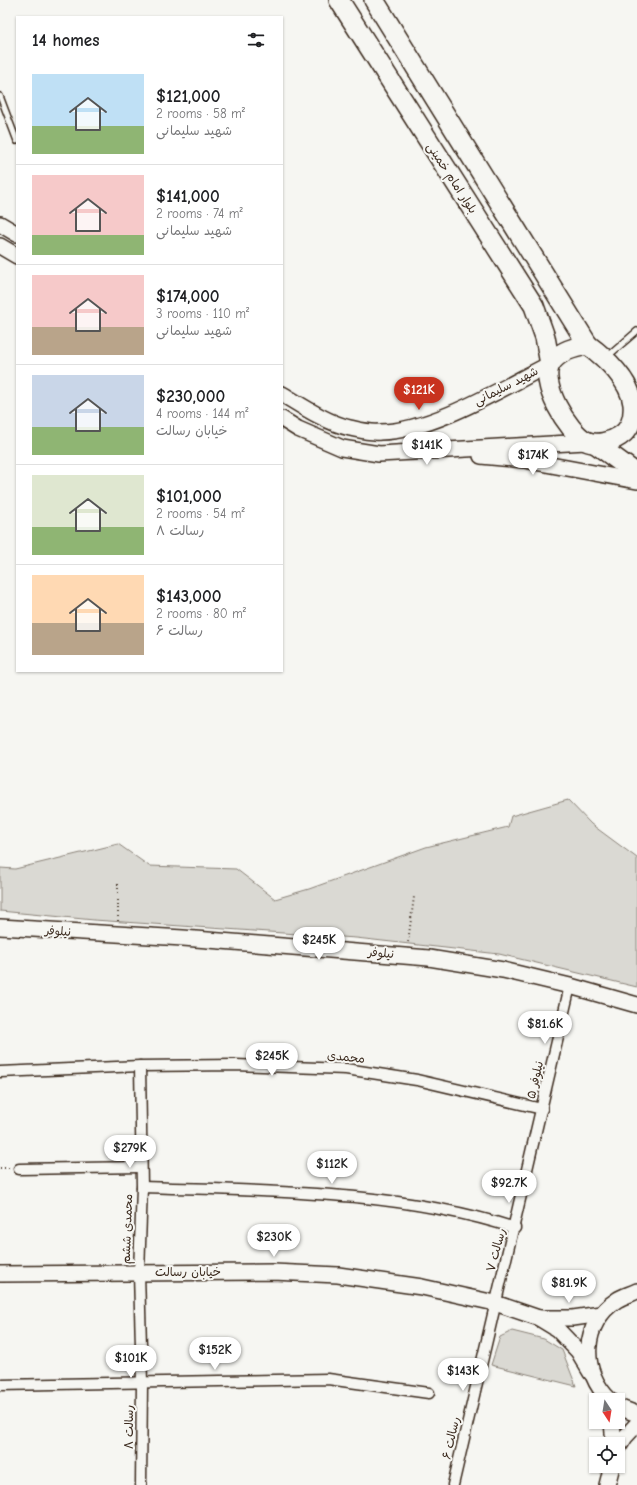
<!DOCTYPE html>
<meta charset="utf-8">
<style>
body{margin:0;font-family:"Comic Neue","Playpen Sans Arabic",sans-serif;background:#f6f6f6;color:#202124;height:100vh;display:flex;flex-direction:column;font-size:15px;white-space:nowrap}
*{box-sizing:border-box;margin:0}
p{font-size:13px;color:#757577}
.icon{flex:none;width:22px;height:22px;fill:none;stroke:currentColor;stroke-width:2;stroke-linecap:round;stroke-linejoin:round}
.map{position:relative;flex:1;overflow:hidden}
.panel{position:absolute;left:16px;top:16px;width:267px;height:656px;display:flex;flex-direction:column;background:#fff;border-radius:0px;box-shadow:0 1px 3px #0004}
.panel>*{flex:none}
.needle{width:26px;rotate:168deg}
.tools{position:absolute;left:589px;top:1393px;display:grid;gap:8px}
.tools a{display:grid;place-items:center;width:36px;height:36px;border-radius:0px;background:#fff;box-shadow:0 1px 3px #0004;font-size:20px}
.price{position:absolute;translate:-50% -34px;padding:0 9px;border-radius:14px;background:#fff;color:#222;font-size:13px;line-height:26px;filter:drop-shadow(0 1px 2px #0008)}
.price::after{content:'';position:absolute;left:50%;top:24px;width:12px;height:9px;margin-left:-6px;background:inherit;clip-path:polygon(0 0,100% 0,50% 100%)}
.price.selected{background:#c8321e;color:#fff}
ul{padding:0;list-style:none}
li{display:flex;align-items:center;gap:12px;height:100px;padding:0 16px}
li+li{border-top:1px solid #e0e0e0}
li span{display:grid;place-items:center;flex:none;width:112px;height:80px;border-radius:0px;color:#555}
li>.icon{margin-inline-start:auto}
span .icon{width:48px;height:48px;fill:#fffc;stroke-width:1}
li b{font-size:17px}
h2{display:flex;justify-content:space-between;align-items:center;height:48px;padding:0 16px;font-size:17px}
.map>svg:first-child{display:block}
</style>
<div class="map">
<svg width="637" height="1485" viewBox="0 0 637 1485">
<rect width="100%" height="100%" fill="#f6f6f2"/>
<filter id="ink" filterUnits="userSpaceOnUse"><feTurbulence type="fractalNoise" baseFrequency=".025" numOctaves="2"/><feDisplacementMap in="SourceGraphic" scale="8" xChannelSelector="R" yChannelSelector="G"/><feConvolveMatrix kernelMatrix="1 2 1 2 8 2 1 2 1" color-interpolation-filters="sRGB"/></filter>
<g filter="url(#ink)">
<g fill="#dad9d3" stroke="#8a8278">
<path d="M 568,800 L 591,824 L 637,858 L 637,987 L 499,954 L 356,938 L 94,920 L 0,911 L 0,868 L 15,869 L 118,844 L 149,866 L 236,869 L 275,899 L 309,889 L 426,847 L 508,827 L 511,816 Z"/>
<path d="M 512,1331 L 544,1339 L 562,1350 L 576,1386 L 491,1365 L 500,1337 Z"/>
</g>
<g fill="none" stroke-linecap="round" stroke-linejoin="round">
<g stroke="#3b2a1e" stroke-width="8">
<g id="lane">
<path d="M 0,96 L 17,141"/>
<path d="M 607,357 L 637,331"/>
</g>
</g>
<g stroke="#3b2a1e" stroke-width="13">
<g id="street">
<path d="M 140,1066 L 142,1187 L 139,1273 L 142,1383 L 141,1485"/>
<path d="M 0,1072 L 140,1066 L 236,1065 L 346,1069 L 417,1080 L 542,1109"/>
<path d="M 19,1169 L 141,1167"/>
<path d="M 142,1187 C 264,1191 398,1190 515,1228"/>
<path d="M 0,1385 L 328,1379 L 429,1393"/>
<path d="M 453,1485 C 492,1318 532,1152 570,986"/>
</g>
</g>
<g stroke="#3b2a1e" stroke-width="18">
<g id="secondary">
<path d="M 0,224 L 17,234"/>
<path d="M 0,246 L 17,256"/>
<path d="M 282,394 C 302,406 327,423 350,428 C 359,430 370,433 380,432 C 431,432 504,387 550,364"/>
<path d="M 282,419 L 298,429 L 342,448 L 379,454 L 586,442"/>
<path d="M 481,456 L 524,460 L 637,481"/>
<path d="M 0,927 L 183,938 L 429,958 L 503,970 L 570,986 L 637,1005"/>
<path d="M 0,1274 L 273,1272 L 338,1275 L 422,1287 L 495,1303 L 539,1318 L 557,1329 L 578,1351 L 591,1373"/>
<path d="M 539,1318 L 573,1318 L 601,1314"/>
<path d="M 610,1400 C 580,1372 581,1323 617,1300 C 623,1296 631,1294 637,1291"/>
<path d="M 618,1407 L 637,1414"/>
<path d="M 612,1422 L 614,1444"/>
<path d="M 618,1448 L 625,1437 L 637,1424"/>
<path d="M 607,1485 L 612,1466"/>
</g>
</g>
<g stroke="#3b2a1e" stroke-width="22">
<g id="highway">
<path d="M 339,0 L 534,306 L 545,337 L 550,364"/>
<path d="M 374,0 L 588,345"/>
<path d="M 588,345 C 606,358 630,381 633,404 C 634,416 631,429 620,436 C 611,442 596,446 586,441 C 568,432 538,382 551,363 C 559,351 575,347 588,345 Z"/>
<path d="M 596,444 L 637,474"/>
</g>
</g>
<g stroke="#3b2a1e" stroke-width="2" stroke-dasharray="1 3" stroke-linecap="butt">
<path d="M 118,921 L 118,881"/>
<path d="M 408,942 L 414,897"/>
<path d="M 0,1168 L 9,1168"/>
</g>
<use href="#lane" stroke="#f6f6f2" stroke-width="5"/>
<use href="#street" stroke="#f6f6f2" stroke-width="10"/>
<use href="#secondary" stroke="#f6f6f2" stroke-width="15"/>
<use href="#highway" stroke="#f6f6f2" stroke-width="19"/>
</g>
</g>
<g text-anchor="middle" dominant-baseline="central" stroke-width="4" stroke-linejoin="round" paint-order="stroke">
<g font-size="12" fill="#3b2a1e" stroke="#f6f6f2">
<text transform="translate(452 178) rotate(57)">بلوار امام خمینی</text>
<text transform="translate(506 386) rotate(-27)">شهید سلیمانی</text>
<text transform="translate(58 931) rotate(4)">نیلوفر</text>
<text transform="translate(381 953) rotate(5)">نیلوفر</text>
<text transform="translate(346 1057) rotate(6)">محمدی</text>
<text transform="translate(535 1080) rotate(-77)">نیلوفر ۵</text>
<text transform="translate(127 1229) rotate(-88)">محمدی ششم</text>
<text transform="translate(496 1250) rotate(-75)">رسالت ۷</text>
<text x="188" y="1272">خیابان رسالت</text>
<text transform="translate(129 1427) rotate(-90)">۸ رسالت</text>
<text transform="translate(451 1438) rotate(-77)">رسالت ۶</text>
</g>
</g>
</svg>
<div class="tools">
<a><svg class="needle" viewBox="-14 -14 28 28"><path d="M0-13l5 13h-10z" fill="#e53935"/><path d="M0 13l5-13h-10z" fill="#757577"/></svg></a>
<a><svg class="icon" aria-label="locate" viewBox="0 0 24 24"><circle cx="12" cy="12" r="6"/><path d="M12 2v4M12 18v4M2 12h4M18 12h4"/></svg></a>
</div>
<b class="price selected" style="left:419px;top:411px">$121K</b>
<b class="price" style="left:427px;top:466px">$141K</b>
<b class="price" style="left:533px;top:476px">$174K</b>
<b class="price" style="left:319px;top:961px">$245K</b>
<b class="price" style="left:545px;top:1045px">$81.6K</b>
<b class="price" style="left:272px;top:1077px">$245K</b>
<b class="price" style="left:130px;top:1169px">$279K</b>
<b class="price" style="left:332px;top:1185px">$112K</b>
<b class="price" style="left:509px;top:1204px">$92.7K</b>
<b class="price" style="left:274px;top:1258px">$230K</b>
<b class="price" style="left:569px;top:1304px">$81.9K</b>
<b class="price" style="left:215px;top:1371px">$152K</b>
<b class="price" style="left:131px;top:1379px">$101K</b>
<b class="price" style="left:463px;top:1392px">$143K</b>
<section class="panel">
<h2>14 homes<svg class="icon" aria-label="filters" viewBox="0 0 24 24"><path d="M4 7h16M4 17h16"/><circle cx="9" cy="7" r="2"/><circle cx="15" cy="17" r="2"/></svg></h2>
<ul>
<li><span style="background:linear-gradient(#bfe0f5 65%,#8fb573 0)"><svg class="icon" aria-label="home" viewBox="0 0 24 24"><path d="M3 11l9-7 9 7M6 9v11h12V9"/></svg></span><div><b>$121,000</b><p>2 rooms · 58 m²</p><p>شهید سلیمانی</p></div></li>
<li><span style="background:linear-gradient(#f6c9c9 75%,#8fb573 0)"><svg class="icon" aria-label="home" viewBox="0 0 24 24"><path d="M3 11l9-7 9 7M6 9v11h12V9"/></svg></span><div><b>$141,000</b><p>2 rooms · 74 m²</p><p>شهید سلیمانی</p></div></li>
<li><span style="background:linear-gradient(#f6c9c9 65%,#b9a48a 0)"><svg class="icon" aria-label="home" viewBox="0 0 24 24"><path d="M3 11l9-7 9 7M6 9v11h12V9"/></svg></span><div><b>$174,000</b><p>3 rooms · 110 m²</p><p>شهید سلیمانی</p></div></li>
<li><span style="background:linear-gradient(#c9d6e8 65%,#8fb573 0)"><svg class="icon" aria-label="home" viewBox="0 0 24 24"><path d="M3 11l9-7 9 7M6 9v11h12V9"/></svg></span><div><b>$230,000</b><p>4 rooms · 144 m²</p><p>خیابان رسالت</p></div></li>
<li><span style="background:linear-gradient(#dfe7d0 65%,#8fb573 0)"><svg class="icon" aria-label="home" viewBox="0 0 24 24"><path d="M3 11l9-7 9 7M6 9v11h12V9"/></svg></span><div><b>$101,000</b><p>2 rooms · 54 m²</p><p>۸ رسالت</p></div></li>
<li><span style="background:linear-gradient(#ffd9b3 60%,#b9a48a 0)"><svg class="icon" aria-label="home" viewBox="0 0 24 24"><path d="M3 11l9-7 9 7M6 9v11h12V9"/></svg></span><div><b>$143,000</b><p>2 rooms · 80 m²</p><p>رسالت ۶</p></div></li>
</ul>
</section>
</div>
